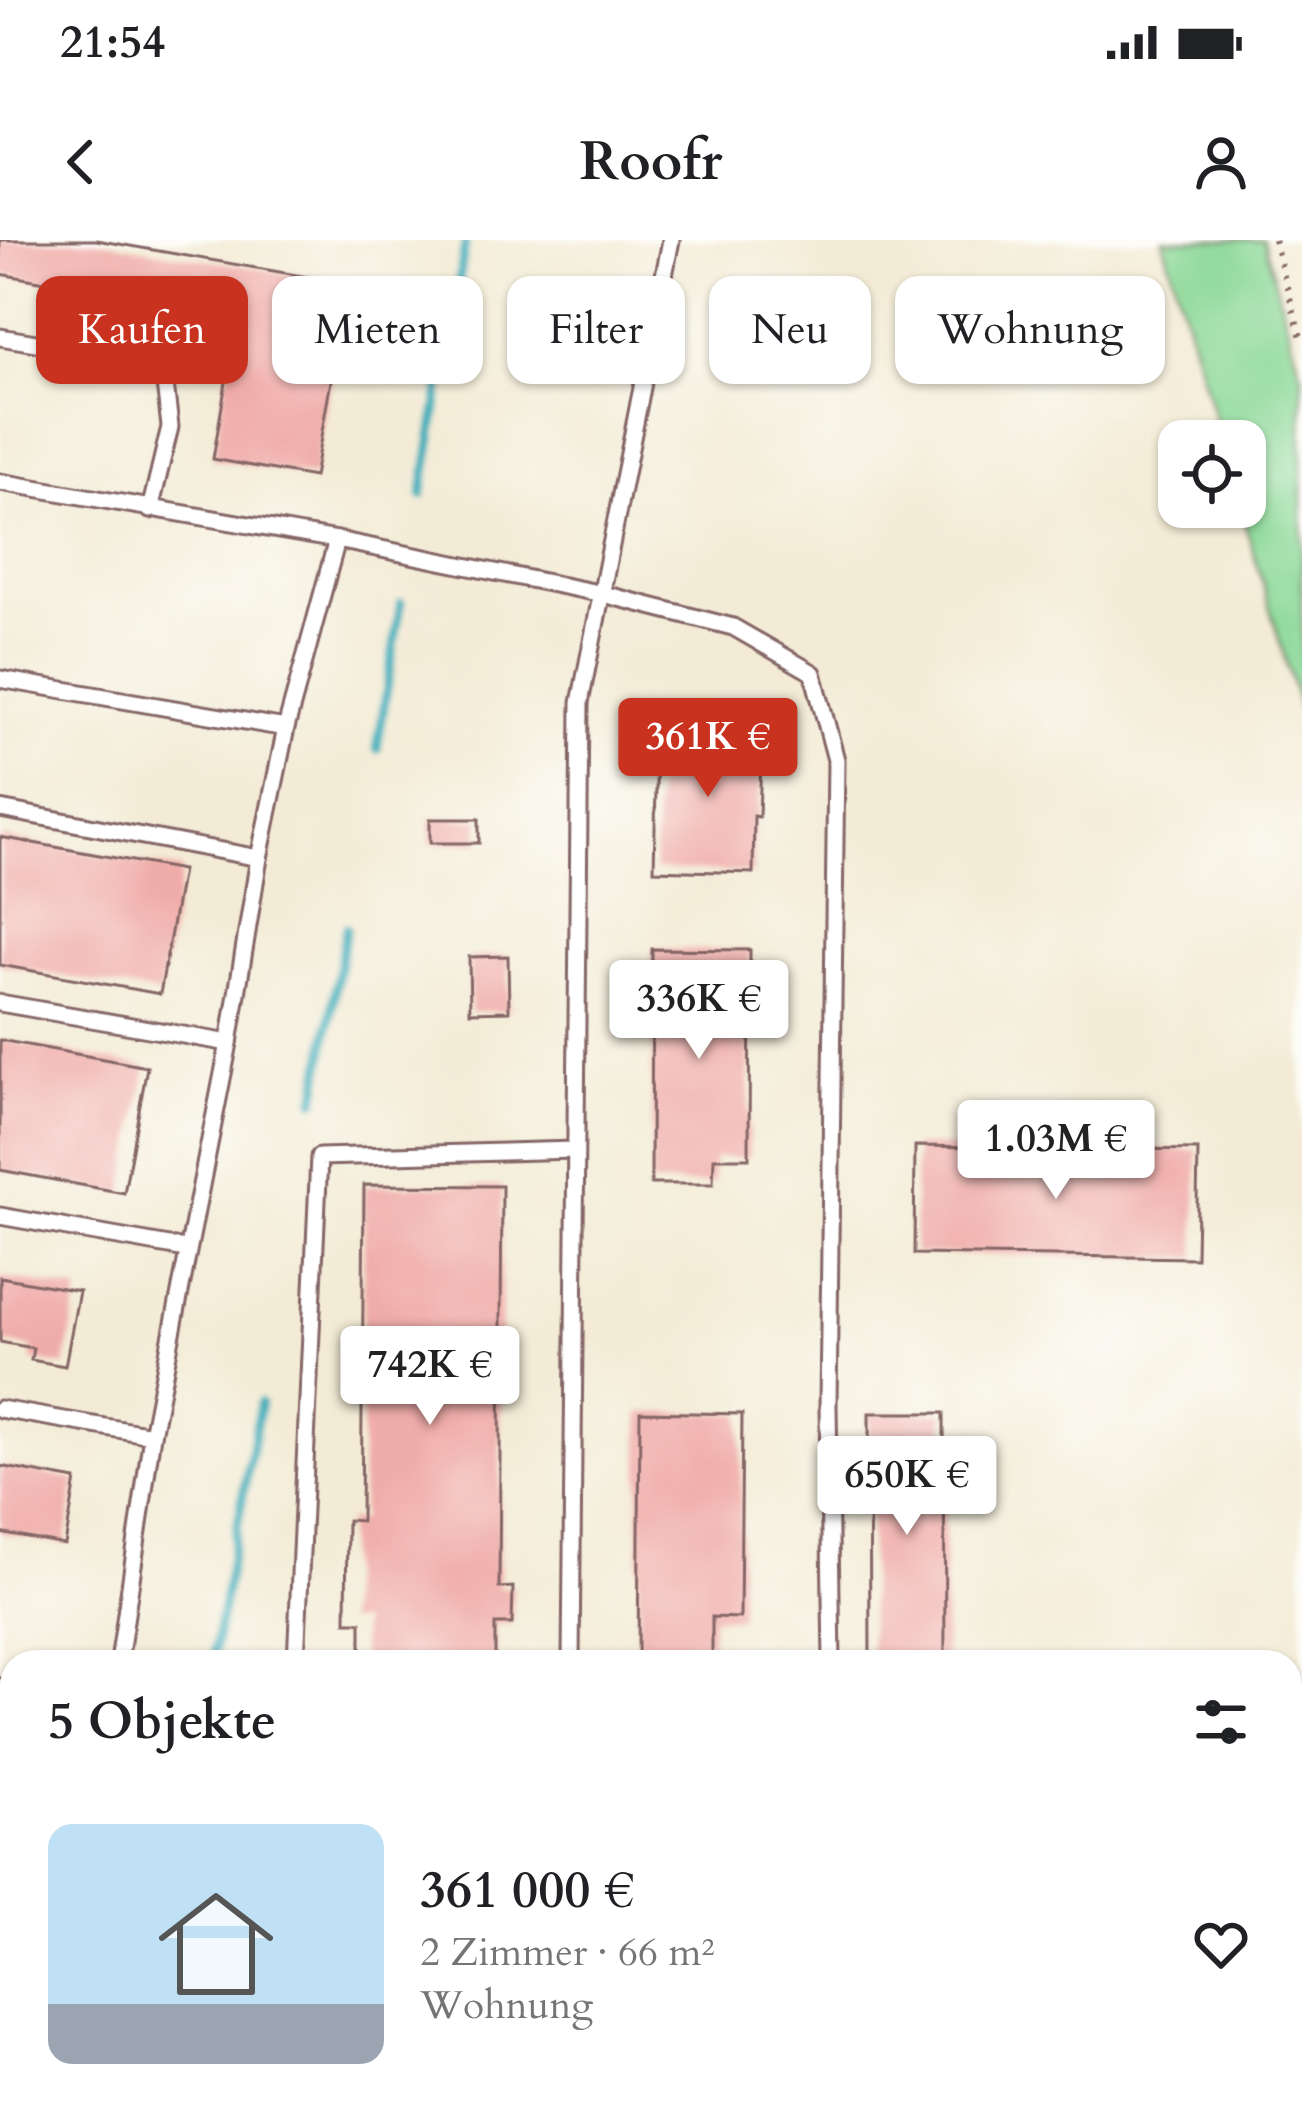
<!DOCTYPE html>
<html lang="de">
<meta charset="utf-8">
<style>
body{margin:0;font-family:Cardo,serif;background:#f6f6f6;color:#202124;height:100vh;display:flex;flex-direction:column;font-size:45px;white-space:nowrap}
*{box-sizing:border-box;margin:0}
p{font-size:39px;color:#757577}
.icon{flex:none;width:66px;height:66px;fill:none;stroke:currentColor;stroke-width:2;stroke-linecap:round;stroke-linejoin:round}
.map{position:relative;flex:1;overflow:hidden}
.sheet{position:absolute;left:0px;top:1410px;width:1302px;height:468px;display:flex;flex-direction:column;background:#fff;border-radius:36px 36px 0 0;box-shadow:0 3px 9px #0004}
.sheet>*{flex:none}
.banner{position:absolute;left:36px;top:36px;width:1230px;height:108px;display:flex;gap:24px}
.tools{position:absolute;left:1158px;top:180px;display:grid;gap:24px}
.tools a{display:grid;place-items:center;width:108px;height:108px;border-radius:24px;background:#fff;box-shadow:0 3px 9px #0004;font-size:60px}
.price{position:absolute;translate:-50% -102px;padding:0 27px;border-radius:12px;background:#fff;color:#222;font-size:39px;line-height:78px;filter:drop-shadow(0 3px 6px #0008)}
.price::after{content:'';position:absolute;left:50%;top:72px;width:36px;height:27px;margin-left:-18px;background:inherit;clip-path:polygon(0 0,100% 0,50% 100%)}
.price.active{background:#c8321e;color:#fff}
ul{padding:0;list-style:none}
li{display:flex;align-items:center;gap:36px;height:300px;padding:0 48px}
li+li{border-top:3px solid #e0e0e0}
li span{display:grid;place-items:center;flex:none;width:336px;height:240px;border-radius:24px;color:#555}
li>.icon{margin-inline-start:auto}
span .icon{width:144px;height:144px;fill:#fffc;stroke-width:1}
li b{font-size:51px}
h2{display:flex;justify-content:space-between;align-items:center;height:144px;padding:0 48px;font-size:51px}
.tag{padding:0 42px;border-radius:24px;background:#fff;box-shadow:0 3px 9px #0004;font-size:42px;line-height:108px}
.tag.active{background:#c8321e;color:#fff}
.status{display:flex;justify-content:space-between;align-items:center;height:84px;padding:0 60px;background:#fff;direction:ltr}
.status svg{height:33px;fill:currentColor}
header{display:flex;justify-content:space-between;align-items:center;height:156px;padding:0 48px;background:#fff;font-size:54px;font-weight:700}
.map>svg:first-child{display:block}
</style>
<div class="status"><b>21:54</b><svg viewBox="0 0 49 12"><path d="M0 12V9h3v3zM5 12V6h3v6zM10 12V3h3v9zM15 12V0h3v12zM26 1h20v11H26zM47 4h2v5h-2z"/></svg></div>
<header><svg class="icon" aria-label="back" viewBox="0 0 24 24"><path d="M15 5l-7 7 7 7"/></svg>Roofr<svg class="icon" aria-label="person" viewBox="0 0 24 24"><circle cx="12" cy="8" r="4"/><path d="M4 21q1-7 8-7t8 7"/></svg></header>
<div class="map">
<svg width="1302" height="1878" viewBox="0 0 1302 1878">
<rect width="100%" height="100%" fill="#fdfcf7"/>
<filter id="ink" filterUnits="userSpaceOnUse"><feTurbulence type="fractalNoise" baseFrequency=".00833" numOctaves="2"/><feDisplacementMap in="SourceGraphic" scale="24" xChannelSelector="R" yChannelSelector="G"/><feConvolveMatrix kernelMatrix="1 2 1 2 8 2 1 2 1" color-interpolation-filters="sRGB"/></filter>
<filter id="wash" filterUnits="userSpaceOnUse"><feTurbulence type="fractalNoise" baseFrequency=".004" numOctaves="4" result="noise"/><feDisplacementMap in="SourceGraphic" scale="48" xChannelSelector="R" yChannelSelector="G"/><feGaussianBlur stdDeviation="2.7" result="paint"/><feColorMatrix in="noise" values="0 0 0 0 0 0 0 0 0 0 0 0 0 0 0 0 0 1.4 0 .05"/><feComposite in="paint" operator="in"/></filter>
<g filter="url(#wash)">
<rect width="100%" height="100%" fill="#f3ebd5"/>
<path fill="#8ad897" stroke="#6a7c61" stroke-width="3" d="M 1163,0 L 1263,0 L 1302,135 L 1302,477 L 1240,267 L 1245,267 L 1245,201 L 1221,201 Z"/>
<path fill="#6fb880" stroke="#5c6c56" stroke-width="3" d="M 1290,1778 L 1302,1790 L 1302,1878 L 1258,1878 L 1245,1866 L 1290,1866 Z"/>
<g fill="none" stroke-linecap="round" stroke-linejoin="round">
<g stroke="#3eadba" stroke-width="9">
<path d="M 422,255 L 465,5"/>
<path d="M 377,509 L 401,363"/>
<path d="M 316,860 L 346,688"/>
<path d="M 212,1422 L 260,1163"/>
<path d="M 0,1777 L 12,1766"/>
</g>
</g>
<g id="blocks">
<g fill="#f0aca9">
<path d="M 0,0 L 96,0 L 348,44 L 314,237 L 213,219 L 238,71 L 194,63 L 193,68 L 0,34 Z"/>
<path d="M 686,485 L 762,487 L 759,577 L 754,576 L 753,633 L 654,630 L 657,506 L 686,507 Z"/>
<rect x="430" y="579" width="49" height="24"/>
<path d="M 0,597 L 182,630 L 160,754 L 0,725 Z"/>
<path d="M 652,709 L 750,710 L 749,918 L 714,918 L 713,944 L 651,944 Z"/>
<path d="M 508,716 L 509,771 L 470,772 L 469,717 Z"/>
<path d="M 0,800 L 147,827 L 124,953 L 0,930 Z"/>
<path d="M 915,906 L 1198,910 L 1196,1018 L 914,1014 Z"/>
<path d="M 364,945 L 502,946 L 499,1348 L 513,1347 L 512,1384 L 495,1384 L 495,1422 L 361,1422 L 361,1382 L 346,1382 L 347,1280 L 361,1281 Z"/>
<path d="M 0,1037 L 79,1051 L 65,1126 L 31,1120 L 33,1108 L 0,1102 Z"/>
<path d="M 640,1172 L 742,1174 L 740,1378 L 712,1377 L 712,1422 L 638,1422 Z"/>
<path d="M 869,1173 L 944,1173 L 945,1422 L 870,1422 Z"/>
<path d="M 0,1226 L 76,1240 L 65,1305 L 0,1293 Z"/>
</g>
</g>
</g>
<g filter="url(#ink)">
<use href="#blocks" fill-opacity="0" stroke="#856666" stroke-width="3"/>
<g fill="none" stroke-linecap="round" stroke-linejoin="round">
<g stroke="#856666" stroke-width="21">
<g id="lane">
<path d="M 0,97 L 126,118 L 165,143 L 170,187 L 150,270"/>
<path d="M 0,242 L 337,300 L 603,354 L 733,387 L 813,433 L 836,520 L 828,1166 L 832,1422"/>
<path d="M 0,439 L 286,488"/>
<path d="M 0,569 L 259,618"/>
<path d="M 0,763 L 229,803"/>
<path d="M 0,976 L 186,1009"/>
<path d="M 0,1169 L 152,1195"/>
<path d="M 119,1422 L 152,1195 L 229,803 L 259,618 L 286,488 L 337,300"/>
<path d="M 296,1422 L 319,917 L 575,910"/>
<path d="M 571,1422 L 580,463 L 671,0"/>
<path d="M 0,1447 L 12,1449"/>
</g>
</g>
<path stroke="#856666" stroke-width="6" stroke-dasharray="3 9" stroke-linecap="butt" d="M 1274,0 L 1302,101"/>
<use href="#lane" stroke="#fff" stroke-width="15"/>
</g>
</g>
</svg>
<div class="tools">
<a><svg class="icon" aria-label="locate" viewBox="0 0 24 24"><circle cx="12" cy="12" r="6"/><path d="M12 2v4M12 18v4M2 12h4M18 12h4"/></svg></a>
</div>
<b class="price active" style="left:708px;top:560px">361K €</b>
<b class="price" style="left:699px;top:822px">336K €</b>
<b class="price" style="left:1056px;top:962px">1.03M €</b>
<b class="price" style="left:430px;top:1188px">742K €</b>
<b class="price" style="left:907px;top:1298px">650K €</b>
<div class="banner">
<a class="tag active">Kaufen</a>
<a class="tag">Mieten</a>
<a class="tag">Filter</a>
<a class="tag">Neu</a>
<a class="tag">Wohnung</a>
</div>
<section class="sheet">
<h2>5 Objekte<svg class="icon" aria-label="filters" viewBox="0 0 24 24"><path d="M4 7h16M4 17h16"/><circle cx="9" cy="7" r="2"/><circle cx="15" cy="17" r="2"/></svg></h2>
<ul>
<li><span style="background:linear-gradient(#bfe0f5 75%,#9aa5b1 0)"><svg class="icon" aria-label="home" viewBox="0 0 24 24"><path d="M3 11l9-7 9 7M6 9v11h12V9"/></svg></span><div><b>361 000 €</b><p>2 Zimmer · 66 m²</p><p>Wohnung</p></div><svg class="icon" aria-label="heart" viewBox="0 0 24 24"><path d="M12 20l-8-8c-3-5 5-10 8-4 3-6 11-1 8 4z"/></svg></li>
</ul>
</section>
</div>
